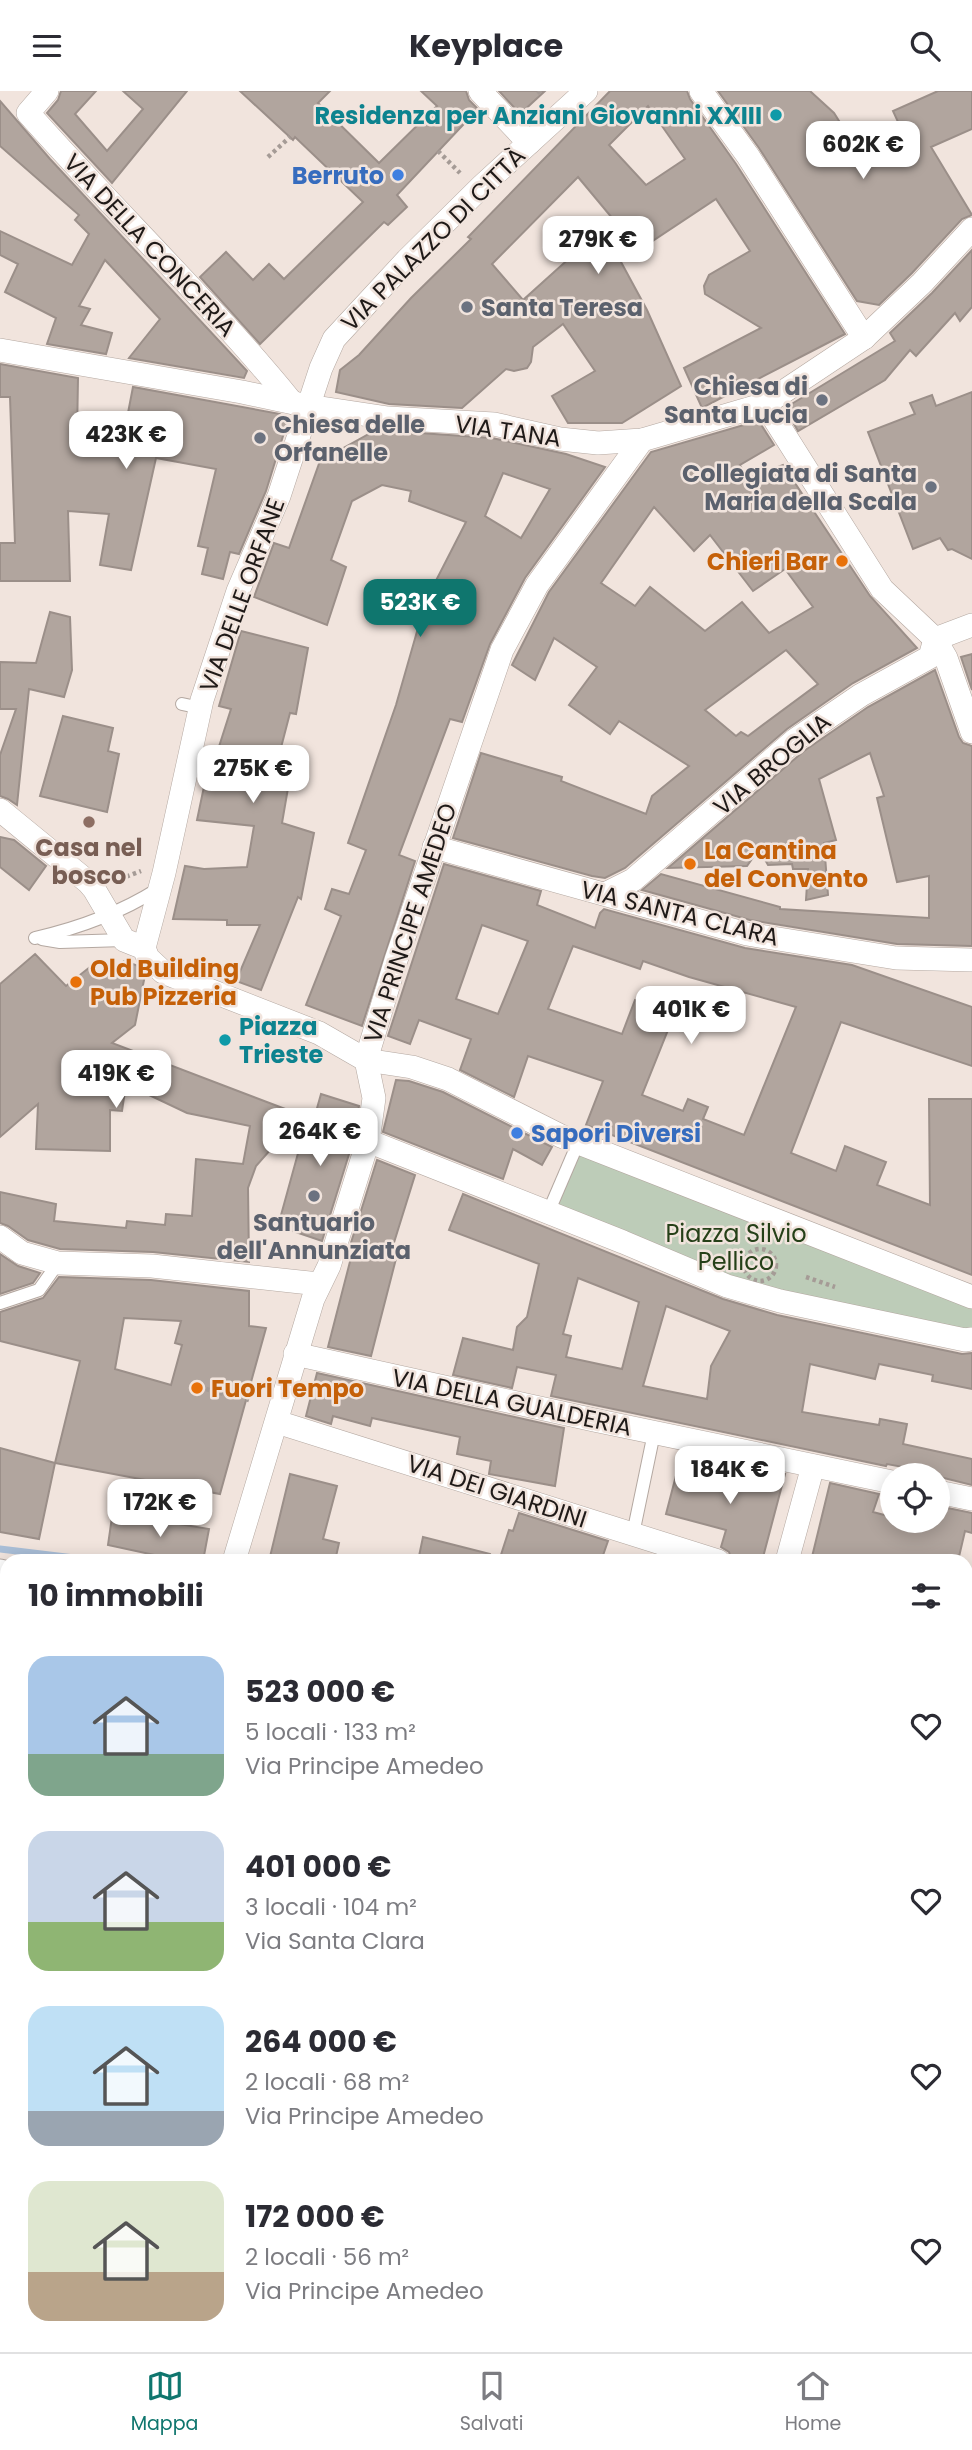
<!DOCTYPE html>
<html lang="it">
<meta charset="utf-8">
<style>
body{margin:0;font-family:Poppins,sans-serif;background:#f2f2f3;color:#2b2b33;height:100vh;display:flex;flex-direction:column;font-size:26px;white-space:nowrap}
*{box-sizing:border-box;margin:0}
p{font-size:23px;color:#7c7c81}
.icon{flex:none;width:38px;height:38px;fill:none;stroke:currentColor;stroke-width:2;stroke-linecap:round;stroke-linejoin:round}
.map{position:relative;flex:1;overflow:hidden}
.drawer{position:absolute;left:0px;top:1463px;width:973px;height:798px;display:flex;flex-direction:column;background:#fff;border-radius:21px 21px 0 0;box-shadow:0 4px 18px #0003}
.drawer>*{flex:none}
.tools{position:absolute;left:880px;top:1372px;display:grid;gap:14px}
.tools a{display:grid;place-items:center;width:70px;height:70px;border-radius:50%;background:#fff;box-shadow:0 4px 18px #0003;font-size:35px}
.price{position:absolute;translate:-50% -60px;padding:0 16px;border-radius:14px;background:#fff;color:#222;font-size:23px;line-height:46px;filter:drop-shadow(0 2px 4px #0008)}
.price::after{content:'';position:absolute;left:50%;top:42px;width:21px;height:16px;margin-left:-10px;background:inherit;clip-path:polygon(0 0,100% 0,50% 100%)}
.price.on{background:#0f766e;color:#fff}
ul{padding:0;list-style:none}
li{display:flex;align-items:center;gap:21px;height:175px;padding:0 28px}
li span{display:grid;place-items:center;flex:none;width:196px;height:140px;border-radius:21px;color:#555}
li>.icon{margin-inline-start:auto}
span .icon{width:84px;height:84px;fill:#fffc;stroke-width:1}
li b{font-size:30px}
h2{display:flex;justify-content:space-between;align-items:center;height:84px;padding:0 28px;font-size:30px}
header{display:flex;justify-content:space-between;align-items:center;height:91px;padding:0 28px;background:#fff;font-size:32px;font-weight:700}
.tabs{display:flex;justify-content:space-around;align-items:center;height:98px;border-top:2px solid #e1e1e2;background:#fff;font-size:19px;color:#7c7c81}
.tabs a{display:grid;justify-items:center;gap:4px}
.tabs .on{color:#0f766e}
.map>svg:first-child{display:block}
</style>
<header><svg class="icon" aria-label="menu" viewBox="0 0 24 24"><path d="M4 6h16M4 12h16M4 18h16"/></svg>Keyplace<svg class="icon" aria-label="search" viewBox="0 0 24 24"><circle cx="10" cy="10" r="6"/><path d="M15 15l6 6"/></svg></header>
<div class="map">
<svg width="972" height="2261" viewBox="0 0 972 2261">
<rect width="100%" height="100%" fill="#f1e4dd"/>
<g fill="#bdccb8">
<path d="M 578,1052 L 972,1206 L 972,1248 L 780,1210 L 548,1122 Z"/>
<path d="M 0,2009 L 7,2011 L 7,2163 L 0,2161 Z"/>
</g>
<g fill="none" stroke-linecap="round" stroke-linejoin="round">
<path stroke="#a9bed7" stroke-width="7" d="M 0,1458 L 99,1470"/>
</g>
<g fill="#b1a59e" stroke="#9b8f89" stroke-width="2" fill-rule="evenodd">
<path d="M 61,0 L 96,0 L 75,23 L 107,60 L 143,18 L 123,0 L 187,0 L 112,92 L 47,22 L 58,9 Z"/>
<path d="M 240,0 L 330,0 L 318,12 L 379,72 L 437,15 L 421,0 L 466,0 L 469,9 L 478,18 L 397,104 L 407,116 L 388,134 L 384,131 L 260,253 L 200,186 L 226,161 L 253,189 L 269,173 L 284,188 L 363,111 L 295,46 L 293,49 Z"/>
<path d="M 499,0 L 545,0 L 520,23 Z"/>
<path d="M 610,0 L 687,0 L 690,8 L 736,73 L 845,243 L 702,317 L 684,277 L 761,237 L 705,203 L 704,195 L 709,184 L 750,160 L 716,108 L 621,171 L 647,219 L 681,295 L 622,332 L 568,332 L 552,305 L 595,280 L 563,233 L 533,256 L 531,271 L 527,277 L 514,280 L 506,278 L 462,317 L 389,313 L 336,301 L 340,279 L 359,264 L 411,207 L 471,148 L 468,146 ZM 648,15 L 685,68 L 646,94 L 609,54 ZM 578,86 L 613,128 L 523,209 L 492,173 Z"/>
<path d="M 718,0 L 810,0 L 834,22 L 856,57 L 899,33 L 893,20 L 938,0 L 972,0 L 972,38 L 931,56 L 972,124 L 962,128 L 912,182 L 879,214 L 857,210 L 759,57 Z"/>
<path d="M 0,10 L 50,68 L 247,280 L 244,287 L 129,267 L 160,228 L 105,169 L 79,215 L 90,218 L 81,234 L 112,242 L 106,263 L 47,253 L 56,227 L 5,201 L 18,173 L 0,164 L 0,140 L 72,174 L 89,143 L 75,129 L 79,124 L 0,55 Z"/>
<path d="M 972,159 L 972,216 L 960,230 L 955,222 L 916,265 L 910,259 L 885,289 L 798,340 L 785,317 L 895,250 L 890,242 L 932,202 Z"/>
<path d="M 0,273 L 78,287 L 77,344 L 122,353 L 133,296 L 280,323 L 279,329 L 287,332 L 266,400 L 239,463 L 230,461 L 223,488 L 202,483 L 208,457 L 198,455 L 216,378 L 156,367 L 131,479 L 100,474 L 109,423 L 68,420 L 70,490 L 0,490 L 0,452 L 15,452 L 10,306 L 0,306 Z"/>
<path d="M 972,301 L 972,468 L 952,458 L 948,459 L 940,447 L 913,458 L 868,341 L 915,323 L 910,312 L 932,304 L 936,315 Z"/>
<path d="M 754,331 L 760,332 L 774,354 L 740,374 L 747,388 L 783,374 L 870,505 L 917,557 L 853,592 L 787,638 L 625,777 L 605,787 L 592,785 L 453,747 L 481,662 L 562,686 L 561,690 L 646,723 L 652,705 L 689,675 L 619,630 L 610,643 L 569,614 L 597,576 L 554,547 L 535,589 L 512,574 L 549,501 L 651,361 ZM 654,416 L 694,460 L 710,444 L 753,500 L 785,478 L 813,516 L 769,542 L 742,511 L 705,540 L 650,496 L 635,515 L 601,492 ZM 786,559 L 818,593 L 748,645 L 741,641 L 736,645 L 705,619 Z"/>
<path d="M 376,339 L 492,347 L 566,363 L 605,376 L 525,487 L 490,553 L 462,631 L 450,628 L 399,764 L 415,770 L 362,935 L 306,914 L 341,825 L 325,818 L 332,798 L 349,803 L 366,759 L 348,752 L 396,614 L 426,509 L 466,431 L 409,410 L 411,400 L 382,394 L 352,410 L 331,469 L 346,476 L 327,534 L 254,506 L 274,452 L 289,457 L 320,370 ZM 503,382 L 550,398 L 521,447 L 485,425 Z"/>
<path d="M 50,521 L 70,526 L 72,579 L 64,606 L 29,598 L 17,714 L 8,708 L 0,705 L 0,664 L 16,618 L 0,618 L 0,571 L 36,572 Z"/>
<path d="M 241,540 L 308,557 L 296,623 L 290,622 L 271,695 L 288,697 L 282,732 L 314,742 L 301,808 L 298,806 L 261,899 L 236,890 L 260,834 L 227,834 L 227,829 L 173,828 L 185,775 L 204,778 L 247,776 L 254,735 L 197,729 L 206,686 L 209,687 L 231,618 L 219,615 Z"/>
<path d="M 972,563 L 972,599 L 961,566 Z"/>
<path d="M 935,579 L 959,646 L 963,652 L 972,655 L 972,855 L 897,853 L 750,829 L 642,799 L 661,783 L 780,816 L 780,818 L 929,827 L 929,785 L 897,791 L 877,707 L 884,705 L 870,662 L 819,688 L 836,749 L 824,752 L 828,804 L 806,809 L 808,778 L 793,778 L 792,773 L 768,774 L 759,758 L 747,775 L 668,777 L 804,660 L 868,616 Z"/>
<path d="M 63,625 L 113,637 L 108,660 L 119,663 L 107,721 L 40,705 Z"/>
<path d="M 0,746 L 14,749 L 46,775 L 29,799 L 0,776 Z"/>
<path d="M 444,773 L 541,800 L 537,814 L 595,837 L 600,822 L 604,818 L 745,857 L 852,874 L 972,916 L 972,975 L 841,931 L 791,1062 L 836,1080 L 845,1055 L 886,1071 L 877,1094 L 930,1114 L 929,1008 L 972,1008 L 972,1184 L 586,1034 L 603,990 L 528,965 L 514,1006 L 460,979 L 471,948 L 419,929 L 410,953 L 388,945 ZM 482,834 L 528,850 L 498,923 L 456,908 ZM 573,855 L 640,878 L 643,870 L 689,886 L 796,916 L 744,1044 L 703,1028 L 708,1016 L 688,1008 L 683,1020 L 642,1004 L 674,924 L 635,909 L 622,943 L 548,918 Z"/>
<path d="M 35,863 L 66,895 L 90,876 L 102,887 L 124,870 L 136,874 L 145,884 L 135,934 L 112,952 L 301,1024 L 256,1075 L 248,1097 L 249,1171 L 153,1161 L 60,1158 L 28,1149 L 8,1135 L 0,1132 L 0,1101 L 56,1113 L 54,1130 L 126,1137 L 127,1130 L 165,1134 L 166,1123 L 192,1125 L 196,1068 L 243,1073 L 250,1035 L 187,1022 L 126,993 L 122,1020 L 110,1019 L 110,1060 L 36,1058 L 38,1013 L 0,1046 L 0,893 Z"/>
<path d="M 396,989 L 409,990 L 443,1001 L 552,1056 L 542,1074 L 513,1058 L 503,1088 L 383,1041 Z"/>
<path d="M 321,1003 L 359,1015 L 354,1047 L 322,1150 L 278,1135 L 308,1026 L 314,1028 Z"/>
<path d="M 377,1069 L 415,1084 L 392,1158 L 398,1160 L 371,1265 L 328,1256 L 353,1159 L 349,1158 Z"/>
<path d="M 463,1103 L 723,1208 L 777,1224 L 962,1263 L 972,1262 L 972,1298 L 932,1290 L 933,1284 L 879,1273 L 875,1288 L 810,1273 L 802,1321 L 879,1334 L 880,1328 L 907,1333 L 903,1353 L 972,1368 L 972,1394 L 924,1382 L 925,1380 L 887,1373 L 886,1375 L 551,1305 L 556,1284 L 517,1276 L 512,1297 L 453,1284 L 463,1247 L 513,1259 L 517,1236 L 527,1226 L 539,1173 L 449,1139 ZM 578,1187 L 639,1211 L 622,1278 L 566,1266 L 571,1245 L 563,1243 ZM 666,1215 L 730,1240 L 711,1275 L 707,1308 L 643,1295 Z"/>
<path d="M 0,1163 L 18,1175 L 40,1182 L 33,1192 L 0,1203 Z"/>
<path d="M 59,1186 L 151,1189 L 249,1200 L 249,1235 L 266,1237 L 220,1403 L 55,1372 L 80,1270 L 0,1250 L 0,1221 L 43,1207 ZM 124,1227 L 181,1230 L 175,1252 L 182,1254 L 171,1294 L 115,1278 Z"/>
<path d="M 317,1282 L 564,1337 L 555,1395 L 489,1383 L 491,1370 L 457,1363 L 460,1346 L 372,1327 L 370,1335 L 333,1325 L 331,1333 L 306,1325 Z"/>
<path d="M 0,1357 L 55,1372 L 39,1448 L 0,1441 Z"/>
<path d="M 679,1373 L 739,1389 L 743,1374 L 785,1383 L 762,1470 L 732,1470 L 729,1461 L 721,1456 L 726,1439 L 666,1423 Z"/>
<path d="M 290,1383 L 337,1395 L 323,1448 L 339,1452 L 335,1470 L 269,1470 Z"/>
<path d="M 830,1392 L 879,1403 L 873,1421 L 892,1426 L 892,1430 L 907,1430 L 931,1436 L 933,1430 L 938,1430 L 938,1415 L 972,1422 L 972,1442 L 965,1440 L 958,1470 L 811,1470 Z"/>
<path d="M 519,1422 L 608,1450 L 601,1470 L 499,1470 L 509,1439 L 513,1440 Z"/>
<path d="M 112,1426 L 142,1431 L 143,1427 L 209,1438 L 203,1470 L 173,1468 L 108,1454 Z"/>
<path d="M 423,1446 L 490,1463 L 489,1470 L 418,1470 Z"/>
</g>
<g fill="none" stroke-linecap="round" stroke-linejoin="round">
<g stroke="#b4a8a1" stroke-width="14">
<g id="lane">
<path d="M 182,613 L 201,617"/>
<path d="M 35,847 C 79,837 120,822 158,798"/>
<path d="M 42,848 L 60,851 L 124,849"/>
<path d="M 548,1122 L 578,1052"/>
<path d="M 0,1212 L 39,1199 L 58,1172"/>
<path d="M 633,1443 L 654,1342"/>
</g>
</g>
<g stroke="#b4a8a1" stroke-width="24">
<g id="street">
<path d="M 47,0 L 28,22 C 114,119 208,209 290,309"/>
<path d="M 480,0 L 529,52"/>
<path d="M 586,0 L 483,94 L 407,169 L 334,248 L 321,277 L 279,405 L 238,500 L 202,609 L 164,782 L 144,857 L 148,867 L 163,881 L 319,942 L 366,969 L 412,976 L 448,988 L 561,1045 L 972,1206"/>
<path d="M 701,0 L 748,65 L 864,247"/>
<path d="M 0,259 L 242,301 L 308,315 L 388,327 L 494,333 L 560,348 L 598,352 L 642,349 L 765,313 L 864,247 L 922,192 L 972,138"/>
<path d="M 765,313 L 882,498 L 935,548 L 946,567 L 972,641"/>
<path d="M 935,548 L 972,534"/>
<path d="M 0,719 L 88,791 L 94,798 L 124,849 L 144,857"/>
<path d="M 434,756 L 747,843 L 896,867 L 972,869"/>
<path d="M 607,802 L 633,789 L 795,649 L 861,604 L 930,566 L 935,548"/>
<path d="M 368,1050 L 623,1151 L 727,1195 L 780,1210 L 965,1249 L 972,1248"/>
<path d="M 0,1146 L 22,1162 L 58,1172 L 152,1175 L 319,1193"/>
<path d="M 295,1263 L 594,1329 L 892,1391"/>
<path d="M 277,1331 L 718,1470"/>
<path d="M 938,1401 L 972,1408"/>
<path d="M 234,1470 L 313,1208 L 329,1175 L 368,1050 L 374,1007 L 366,969 L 396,869 L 502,559 L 537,494 L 642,349"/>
<path d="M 787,1470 L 813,1375"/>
<path d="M 966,1548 L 972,1550"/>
<path d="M 0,1990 L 7,1992"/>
<path d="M 966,1994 L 972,1990"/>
<path d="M 743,2254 L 749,2261"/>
<path d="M 799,2254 L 805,2261"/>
<path d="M 578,2261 L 587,2254"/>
</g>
</g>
<g stroke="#b4a8a1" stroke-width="35">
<g id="secondary">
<path d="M 0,1485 L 7,1487"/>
<path d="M 966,1802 L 972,1804"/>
<path d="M 22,2261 L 23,2254"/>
</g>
</g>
<g stroke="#a59b96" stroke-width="4.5" stroke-dasharray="3.5 3.5" stroke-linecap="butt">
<path d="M 538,0 L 541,3"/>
<path d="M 438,60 L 460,82"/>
<path d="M 268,66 L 290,46"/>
<path d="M 113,784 L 123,787 L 141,780"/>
<circle cx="760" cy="1174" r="16"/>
<path d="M 806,1186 L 835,1196"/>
<path d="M 206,1298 L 223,1303"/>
<path d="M 246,1308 L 249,1309"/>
<path d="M 60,2261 L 61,2254"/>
</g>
<use href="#lane" stroke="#fff" stroke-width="12"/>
<use href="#street" stroke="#fff" stroke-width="23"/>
<use href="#secondary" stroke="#fff" stroke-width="33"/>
</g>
<g fill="#0f9aa8" stroke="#f1e4dd" stroke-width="2.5">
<circle cx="776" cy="24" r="7"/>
<circle cx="225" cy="949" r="7"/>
</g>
<g fill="#3f7fe0" stroke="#f1e4dd" stroke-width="2.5">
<circle cx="398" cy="84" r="7"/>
<circle cx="517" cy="1042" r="7"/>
</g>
<g fill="#6b7280" stroke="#f1e4dd" stroke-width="2.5">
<circle cx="467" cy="216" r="7"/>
<circle cx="822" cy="309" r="7"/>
<circle cx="260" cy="347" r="7"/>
<circle cx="931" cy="396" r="7"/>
<circle cx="314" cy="1105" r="7"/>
</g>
<g fill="#e8710a" stroke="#f1e4dd" stroke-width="2.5">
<circle cx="842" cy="470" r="7"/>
<circle cx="690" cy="773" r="7"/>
<circle cx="76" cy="891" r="7"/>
<circle cx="197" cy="1297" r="7"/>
</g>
<circle fill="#8d6e63" stroke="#f1e4dd" stroke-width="2.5" cx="89" cy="731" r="7"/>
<g text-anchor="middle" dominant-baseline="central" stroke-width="5" stroke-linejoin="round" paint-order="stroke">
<g font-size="24" font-weight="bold" fill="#0d838f" stroke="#f1e4dd" text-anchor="end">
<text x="762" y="24">Residenza per Anziani Giovanni XXIII</text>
<text x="239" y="935" text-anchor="start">Piazza<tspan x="239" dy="28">Trieste</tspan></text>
</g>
<g font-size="24" font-weight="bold" fill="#366cbe" stroke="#f1e4dd" text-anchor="end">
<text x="384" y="84">Berruto</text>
<text x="531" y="1042" text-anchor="start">Sapori Diversi</text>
</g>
<g font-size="24" fill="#1f1a18" stroke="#f1e4dd">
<text transform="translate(433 148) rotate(-45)">VIA PALAZZO DI CITTÀ</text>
<text transform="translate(150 154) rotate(47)">VIA DELLA CONCERIA</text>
<text transform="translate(508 340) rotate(8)">VIA TANA</text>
<text transform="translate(242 504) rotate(-70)">VIA DELLE ORFANE</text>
<text transform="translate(772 673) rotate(-40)">VIA BROGLIA</text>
<text transform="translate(680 822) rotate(14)">VIA SANTA CLARA</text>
<text transform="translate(410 832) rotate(-72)">VIA PRINCIPE AMEDEO</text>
<text transform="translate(512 1311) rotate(12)">VIA DELLA GUALDERIA</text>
<text transform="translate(497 1400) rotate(18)">VIA DEI GIARDINI</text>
</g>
<g font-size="24" font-weight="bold" fill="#5b616d" stroke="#f1e4dd" text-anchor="start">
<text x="481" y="216">Santa Teresa</text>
<text x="808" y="295" text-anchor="end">Chiesa di<tspan x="808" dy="28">Santa Lucia</tspan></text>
<text x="274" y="333">Chiesa delle<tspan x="274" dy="28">Orfanelle</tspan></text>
<text x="917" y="382" text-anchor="end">Collegiata di Santa<tspan x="917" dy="28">Maria della Scala</tspan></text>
<text x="314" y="1131" text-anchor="middle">Santuario<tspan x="314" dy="28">dell'Annunziata</tspan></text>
</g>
<g font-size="24" font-weight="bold" fill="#c56008" stroke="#f1e4dd" text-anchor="start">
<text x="828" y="470" text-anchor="end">Chieri Bar</text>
<text x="704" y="759">La Cantina<tspan x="704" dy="28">del Convento</tspan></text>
<text x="90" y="877">Old Building<tspan x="90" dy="28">Pub Pizzeria</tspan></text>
<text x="211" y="1297">Fuori Tempo</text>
</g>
<g font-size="24" font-weight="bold" fill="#785e54" stroke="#f1e4dd">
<text x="89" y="756">Casa nel<tspan x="89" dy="28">bosco</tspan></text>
</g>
<g font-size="24" fill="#254018" stroke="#f1e4dd">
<text x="736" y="1142">Piazza Silvio<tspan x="736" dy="28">Pellico</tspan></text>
</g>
</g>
</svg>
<div class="tools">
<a><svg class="icon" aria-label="locate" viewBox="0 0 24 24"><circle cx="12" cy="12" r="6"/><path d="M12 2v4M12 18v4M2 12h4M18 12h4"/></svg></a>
</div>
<b class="price" style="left:863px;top:90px">602K €</b>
<b class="price" style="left:598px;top:185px">279K €</b>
<b class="price" style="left:126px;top:380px">423K €</b>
<b class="price on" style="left:420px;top:548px">523K €</b>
<b class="price" style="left:253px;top:714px">275K €</b>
<b class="price" style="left:691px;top:955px">401K €</b>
<b class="price" style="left:116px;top:1019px">419K €</b>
<b class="price" style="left:320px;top:1077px">264K €</b>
<b class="price" style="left:730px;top:1415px">184K €</b>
<b class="price" style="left:160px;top:1448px">172K €</b>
<section class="drawer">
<h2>10 immobili<svg class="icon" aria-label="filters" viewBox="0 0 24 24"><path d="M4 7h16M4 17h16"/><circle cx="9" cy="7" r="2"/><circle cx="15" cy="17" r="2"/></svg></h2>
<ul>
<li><span style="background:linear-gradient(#a9c7e8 70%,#7fa58c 0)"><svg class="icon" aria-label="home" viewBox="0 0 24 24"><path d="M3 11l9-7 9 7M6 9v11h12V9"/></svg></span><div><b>523 000 €</b><p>5 locali · 133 m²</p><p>Via Principe Amedeo</p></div><svg class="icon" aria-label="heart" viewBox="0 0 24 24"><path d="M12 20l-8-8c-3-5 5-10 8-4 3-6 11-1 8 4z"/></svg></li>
<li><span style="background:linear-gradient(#c9d6e8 65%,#8fb573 0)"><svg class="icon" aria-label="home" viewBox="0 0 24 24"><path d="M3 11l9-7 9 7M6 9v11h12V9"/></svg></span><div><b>401 000 €</b><p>3 locali · 104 m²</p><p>Via Santa Clara</p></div><svg class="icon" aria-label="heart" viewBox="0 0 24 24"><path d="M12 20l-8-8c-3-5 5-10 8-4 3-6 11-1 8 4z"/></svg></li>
<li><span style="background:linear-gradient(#bfe0f5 75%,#9aa5b1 0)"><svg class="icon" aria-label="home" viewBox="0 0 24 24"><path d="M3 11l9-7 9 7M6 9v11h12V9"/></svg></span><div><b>264 000 €</b><p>2 locali · 68 m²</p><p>Via Principe Amedeo</p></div><svg class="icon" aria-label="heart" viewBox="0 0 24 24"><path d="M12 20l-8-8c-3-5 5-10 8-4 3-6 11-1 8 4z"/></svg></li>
<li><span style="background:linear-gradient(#dfe7d0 65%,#b9a48a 0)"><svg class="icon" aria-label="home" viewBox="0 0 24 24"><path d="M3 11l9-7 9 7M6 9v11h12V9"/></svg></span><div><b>172 000 €</b><p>2 locali · 56 m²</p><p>Via Principe Amedeo</p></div><svg class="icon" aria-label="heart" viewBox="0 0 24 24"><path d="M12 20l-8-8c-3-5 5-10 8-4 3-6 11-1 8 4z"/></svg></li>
</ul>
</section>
</div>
<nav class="tabs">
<a class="on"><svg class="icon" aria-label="map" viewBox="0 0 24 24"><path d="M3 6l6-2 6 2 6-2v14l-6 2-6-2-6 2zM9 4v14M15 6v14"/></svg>Mappa</a>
<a><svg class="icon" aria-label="saved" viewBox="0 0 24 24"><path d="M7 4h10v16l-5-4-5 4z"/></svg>Salvati</a>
<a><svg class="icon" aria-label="home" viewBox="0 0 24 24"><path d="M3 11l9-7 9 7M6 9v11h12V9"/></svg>Home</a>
</nav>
